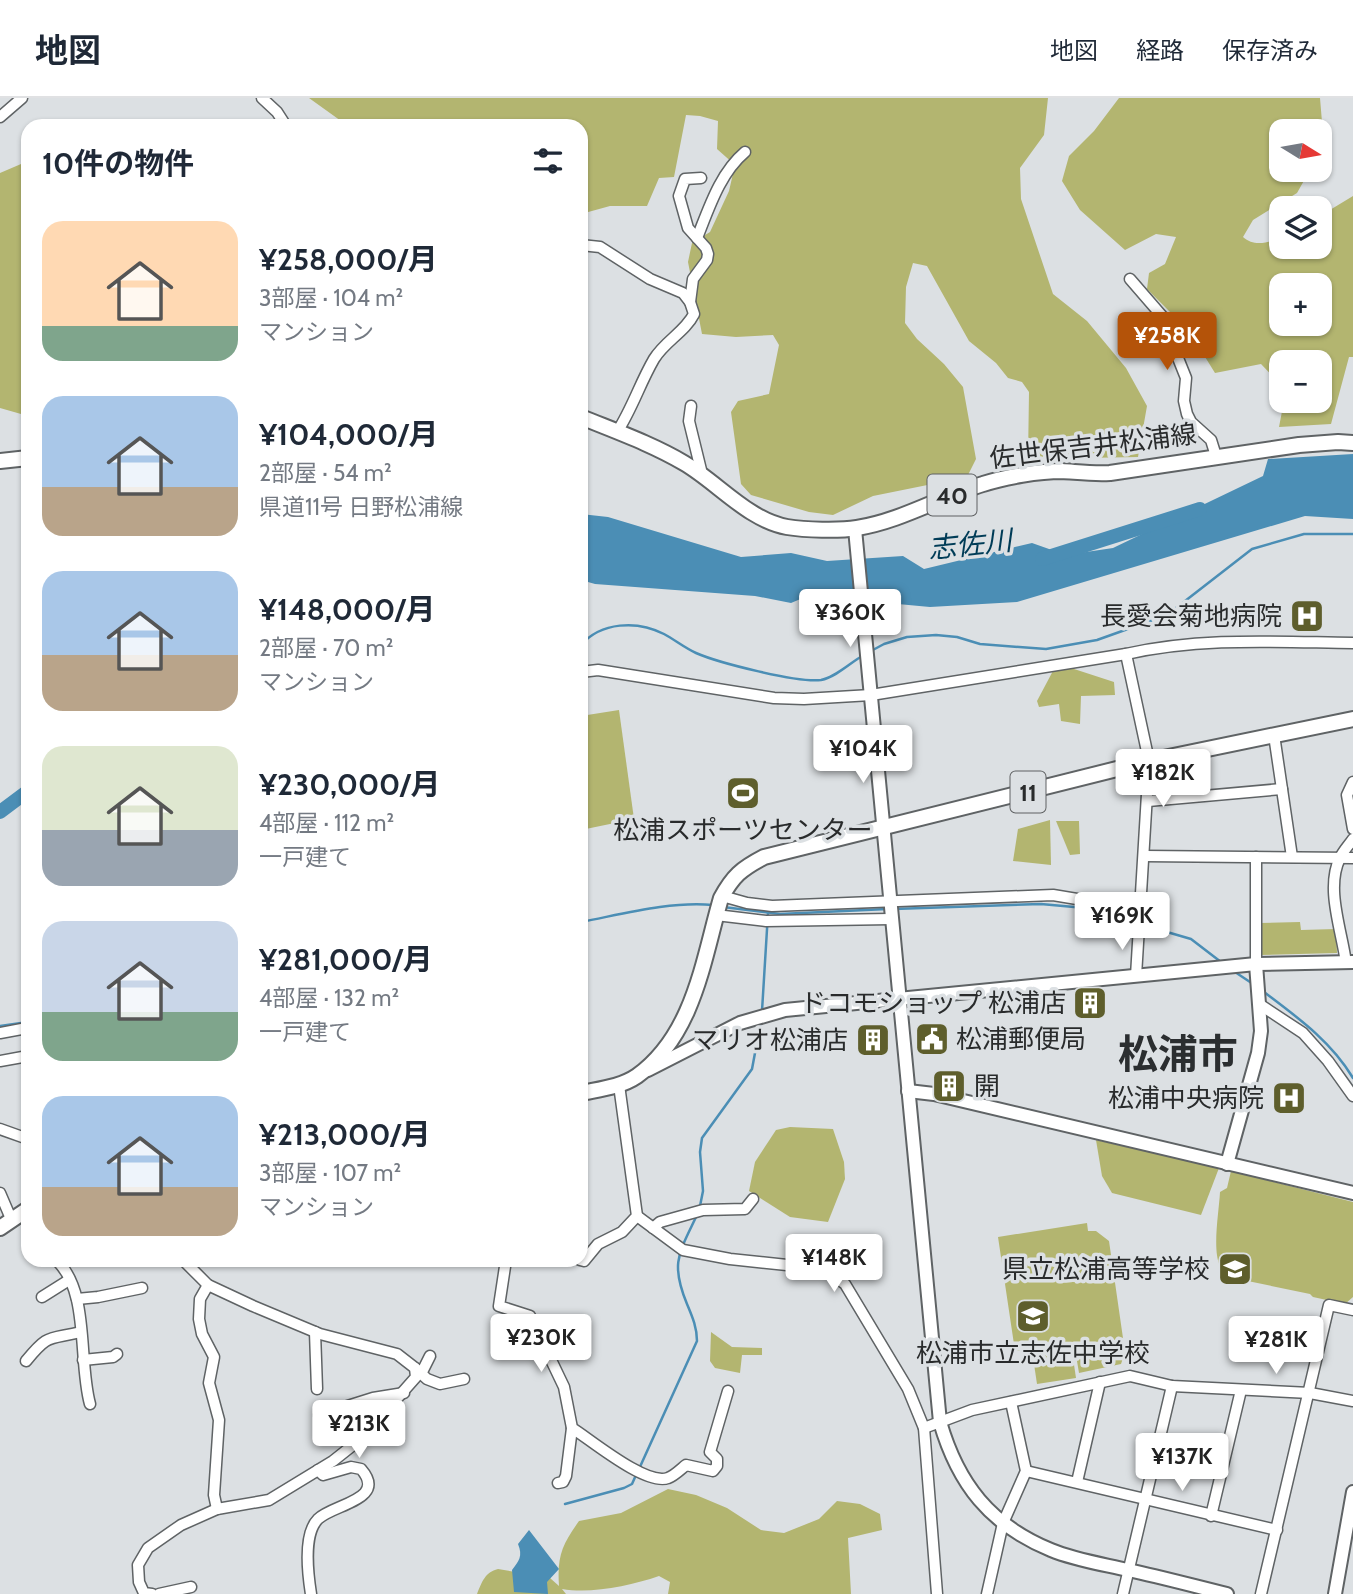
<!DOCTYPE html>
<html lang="ja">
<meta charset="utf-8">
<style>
body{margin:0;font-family:Cabin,"Noto Sans JP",sans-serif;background:#f6f6f7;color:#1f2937;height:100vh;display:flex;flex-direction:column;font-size:26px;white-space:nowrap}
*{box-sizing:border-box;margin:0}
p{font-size:23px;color:#747a83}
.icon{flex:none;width:38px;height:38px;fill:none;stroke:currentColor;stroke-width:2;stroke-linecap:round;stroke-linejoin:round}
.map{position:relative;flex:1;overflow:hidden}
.panel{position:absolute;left:21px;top:21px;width:567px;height:1148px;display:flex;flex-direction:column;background:#fff;border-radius:21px;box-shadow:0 2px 5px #0004}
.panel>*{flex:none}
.needle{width:46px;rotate:101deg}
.buttons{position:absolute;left:1269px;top:21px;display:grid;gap:14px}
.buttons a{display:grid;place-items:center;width:63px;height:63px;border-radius:14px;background:#fff;box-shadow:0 2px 5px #0004;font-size:35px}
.price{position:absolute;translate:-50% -60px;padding:0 16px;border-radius:7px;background:#fff;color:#222;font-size:23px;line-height:46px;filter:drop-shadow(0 2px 4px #0008)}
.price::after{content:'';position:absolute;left:50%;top:42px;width:21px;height:16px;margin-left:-10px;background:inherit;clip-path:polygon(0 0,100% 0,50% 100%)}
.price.active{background:#b45309;color:#fff}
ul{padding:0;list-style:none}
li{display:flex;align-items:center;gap:21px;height:175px;padding:0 21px}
li span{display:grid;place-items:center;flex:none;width:196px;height:140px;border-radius:21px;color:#555}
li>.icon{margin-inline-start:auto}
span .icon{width:84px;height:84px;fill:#fffc;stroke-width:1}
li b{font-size:30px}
h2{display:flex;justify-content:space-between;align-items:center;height:84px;padding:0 21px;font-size:30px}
header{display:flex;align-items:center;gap:42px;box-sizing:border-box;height:98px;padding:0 35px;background:#fff;border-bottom:2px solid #e0e1e3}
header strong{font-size:33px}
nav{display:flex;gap:38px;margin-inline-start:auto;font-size:24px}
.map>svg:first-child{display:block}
</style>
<header>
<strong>地図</strong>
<nav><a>地図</a><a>経路</a><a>保存済み</a></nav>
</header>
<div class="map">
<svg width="1353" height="1496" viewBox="0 0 1353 1496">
<rect width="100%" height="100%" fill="#dce0e3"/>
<g fill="#b3b570" fill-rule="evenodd">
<path d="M 309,0 L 1048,0 L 1044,37 L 1020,70 L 1021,101 L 1053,196 L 1087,223 L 1126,270 L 1147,308 L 1138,359 L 1028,361 L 1029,294 L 1022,284 L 1008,280 L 996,265 L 969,243 L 927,168 L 913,165 L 906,189 L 905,225 L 917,241 L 944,266 L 963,289 L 976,361 L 967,379 L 873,398 L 833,417 L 809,414 L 751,397 L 741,386 L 731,314 L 738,303 L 769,296 L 779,247 L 773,237 L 736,239 L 702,236 L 688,164 L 692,145 L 710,134 L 729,93 L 735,67 L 717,51 L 718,23 L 700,18 L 686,17 L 674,79 L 659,80 L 647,108 L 610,108 L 581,116 L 581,28 L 348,28 Z"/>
<path d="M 1119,0 L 1320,0 L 1323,36 L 1320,54 L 1320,33 L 1281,33 L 1281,72 L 1310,72 L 1297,95 L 1253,122 L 1243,139 C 1254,149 1268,145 1281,139 L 1281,149 L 1320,149 L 1320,118 L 1353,98 L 1353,259 L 1349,259 L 1331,326 L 1279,329 L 1284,303 L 1320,303 L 1320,264 L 1281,264 L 1281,287 L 1261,266 L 1215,275 L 1189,233 L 1147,191 L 1149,175 L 1165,166 L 1176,139 L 1156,136 L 1125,152 L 1080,112 L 1062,83 L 1069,58 L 1094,33 ZM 1281,187 L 1320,187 L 1320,226 L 1281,226 Z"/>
<path d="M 28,63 L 28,318 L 0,310 L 0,75 Z"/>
<path d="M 1071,570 L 1114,584 L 1115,597 L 1081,598 L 1080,626 L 1061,623 L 1059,606 L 1039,609 L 1037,603 L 1054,571 Z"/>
<path d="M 619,612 L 634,721 L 581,732 L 581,618 Z"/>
<path d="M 1050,722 L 1051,767 L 1013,763 L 1018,731 Z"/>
<path d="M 1056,723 L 1079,723 L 1080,756 L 1070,757 Z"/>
<path d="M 1300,824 L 1301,832 L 1336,831 L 1337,855 L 1260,857 L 1259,825 Z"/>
<path d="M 790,1029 L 833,1031 L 844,1064 L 845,1081 L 828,1124 L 790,1119 L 749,1093 L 755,1064 L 776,1032 Z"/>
<path d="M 1096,1042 L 1219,1070 L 1201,1117 L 1112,1095 L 1102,1078 Z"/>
<path d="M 1231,1073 L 1353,1104 L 1353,1199 L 1345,1206 L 1313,1199 L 1310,1196 L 1238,1181 C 1230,1178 1224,1175 1220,1168 C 1212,1151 1219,1114 1220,1094 L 1227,1090 Z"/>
<path d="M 1087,1125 L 1088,1133 L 1096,1133 L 1109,1143 L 1125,1254 L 1121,1266 L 1079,1275 L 1076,1257 L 1031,1265 L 1029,1251 L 1015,1253 L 998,1139 Z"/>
<path d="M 711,1234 L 732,1249 L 762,1250 L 762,1257 L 742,1257 L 740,1275 L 715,1270 L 710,1263 Z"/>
<path d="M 1073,1260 L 1076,1280 L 1037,1286 L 1034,1266 Z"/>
<path d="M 668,1391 L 696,1397 L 727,1410 L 761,1432 L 784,1435 L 819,1421 L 837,1403 L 860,1406 L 880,1416 L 882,1432 L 848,1440 L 851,1496 L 668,1496 L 670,1484 L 659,1478 C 630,1488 591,1496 562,1491 L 566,1496 L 477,1496 C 482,1484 485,1474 498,1471 L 550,1480 L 559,1488 C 557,1458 562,1447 579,1423 L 621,1415 Z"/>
</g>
<g fill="#4b8eb5">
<path d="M 1353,356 L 1353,421 L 1305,418 L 1017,504 L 930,509 L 887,505 L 847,505 L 810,497 L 791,505 L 755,498 L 595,486 L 581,482 L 581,416 L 608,419 L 741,459 L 791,455 L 827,463 L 903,458 L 924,471 L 1032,445 L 1066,457 L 1113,450 L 1263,378 L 1268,361 Z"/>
<path d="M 529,1432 L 559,1471 L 547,1484 L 548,1496 L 514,1494 L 512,1472 C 519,1463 523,1458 518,1446 Z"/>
</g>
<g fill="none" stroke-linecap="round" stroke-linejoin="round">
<g stroke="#4b8eb5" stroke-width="2.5">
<path d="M 581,547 C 601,524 637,522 664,536 C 675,542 685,550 696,555 C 719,565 798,585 821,582 C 836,579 850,565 862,558"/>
<path d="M 871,553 L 884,546 L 907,539 L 936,537 L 957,539 L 980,546 L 1046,551 L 1097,542 L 1167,517 L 1252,451 L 1304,436 L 1353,436"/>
<path d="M 723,809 L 780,816 L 887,811"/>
<path d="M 894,811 L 1041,806 L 1085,810 L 1137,825"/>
<path d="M 581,824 C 623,816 670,803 713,807"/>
<path d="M 1143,827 L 1191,841 L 1221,864"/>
<path d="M 1235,874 L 1253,886"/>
<path d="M 1264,894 C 1297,919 1331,943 1353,980"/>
<path d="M 762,913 L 768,815"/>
<path d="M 0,928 L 28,924"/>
<path d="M 700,1108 L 703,1093 L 700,1054 L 702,1040 L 752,971 L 761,923"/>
<path d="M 639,1371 L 697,1243 C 697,1229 692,1218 687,1206 C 670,1165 679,1155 697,1117"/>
<path d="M 565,1406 L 624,1390 L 632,1386 L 636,1377"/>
</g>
<g stroke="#4b8eb5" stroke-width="14">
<path d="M 1042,461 L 1200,411"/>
<path d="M 0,714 L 28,693"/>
</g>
<g stroke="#5f6365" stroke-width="13">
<g id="minor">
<path d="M 262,0 L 277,14 L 286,28"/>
<path d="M 0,19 L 22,0"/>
<path d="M 697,140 C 709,110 720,75 745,54"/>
<path d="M 581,147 L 600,149 L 650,181 L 683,195 L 690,204 L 694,216 C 685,234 665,243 654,261 C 640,285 632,311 617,334"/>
<path d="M 1130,181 L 1175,233 L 1174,250 L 1186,280 L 1184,303 L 1187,316 L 1191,324 L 1211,342 L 1216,358"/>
<path d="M 690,204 L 693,181 L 707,162 L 708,156 L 706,150 L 688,130 L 679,98 L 685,81 L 701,80"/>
<path d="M 691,308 L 689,323 L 702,376"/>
<path d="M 1126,556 C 1202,539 1275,544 1353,545"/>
<path d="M 581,574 L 598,572 L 774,600 L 804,601 L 871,597 L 1126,556 L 1149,663 L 1136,878"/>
<path d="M 1274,637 L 1292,759"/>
<path d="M 1353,684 L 1347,697 L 1353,731"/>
<path d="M 1148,703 L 1282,691"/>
<path d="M 1145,758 L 1353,760"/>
<path d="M 1256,759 L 1256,866"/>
<path d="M 722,798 L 747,805 L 772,808 L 1053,797 L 1077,801 L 1141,819"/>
<path d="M 716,817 L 766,823 L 891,821"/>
<path d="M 1346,865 C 1342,833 1325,790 1340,760 C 1343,753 1349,747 1353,741"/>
<path d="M 1259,906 L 1303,935 L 1328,963 L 1353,998"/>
<path d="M 0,935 L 27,930"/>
<path d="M 0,963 L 28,958"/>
<path d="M 0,1031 L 28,1041"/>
<path d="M 0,1095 L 12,1123"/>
<path d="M 637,1118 L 683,1152 L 730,1161 L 815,1170 L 828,1174 L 845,1186 L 908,1291 L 924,1330 L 937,1496"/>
<path d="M 653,1130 L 660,1124 L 703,1112 L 745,1111 L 753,1101"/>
<path d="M 56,1162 C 90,1192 78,1263 90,1306"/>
<path d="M 506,1162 L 499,1208 L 530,1218 L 564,1289 L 572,1330 C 591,1342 646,1388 668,1380 C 674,1378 681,1371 686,1367 L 713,1373 L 717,1368 L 717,1361 L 710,1354 L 728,1293"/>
<path d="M 580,1162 L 584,1163 L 598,1146 L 622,1134 L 637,1118 L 619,987"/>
<path d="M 208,1187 L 200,1201 L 199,1221 L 202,1236 L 214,1259 L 209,1285 L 219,1322 L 214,1397 L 217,1411"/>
<path d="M 42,1199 L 69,1182"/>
<path d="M 77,1201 L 98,1199 L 142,1190"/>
<path d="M 315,1234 L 317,1291"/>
<path d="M 83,1262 L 113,1259 L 117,1256"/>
<path d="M 26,1263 C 49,1235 48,1242 81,1234"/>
<path d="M 415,1270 L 427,1281 L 440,1286 L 464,1281"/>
<path d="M 421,1276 L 430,1258"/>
<path d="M 319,1317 L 373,1300 L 404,1295"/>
<path d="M 924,1330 L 972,1312 L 1130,1278 L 1172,1288 L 1310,1295 L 1353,1303"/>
<path d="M 1026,1373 L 1277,1432"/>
<path d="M 1077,1384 L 1100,1284"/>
<path d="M 558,1385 L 563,1384 L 566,1378 L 572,1330"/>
<path d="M 1211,1418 L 1241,1292"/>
<path d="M 152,1496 L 144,1495 L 139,1484 L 138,1467 L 148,1450 L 181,1427 L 217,1411 L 269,1402 L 333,1363 L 362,1340 L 416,1279 L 415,1270 L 397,1256 L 320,1236 L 253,1208 L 208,1187 L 183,1162"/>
<path d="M 159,1496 L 191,1489"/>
<path d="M 311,1496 C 308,1477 303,1436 318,1421 C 333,1406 388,1402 361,1371 L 351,1369 L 323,1377 L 318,1372"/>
<path d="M 987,1496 L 1003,1425 L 1026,1373 L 1011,1304"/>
<path d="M 1123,1496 L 1172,1288"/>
<path d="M 1261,1496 L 1329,1207 L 1353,1212"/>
</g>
</g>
<g stroke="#5f6365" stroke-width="16">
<g id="tertiary">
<path d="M 855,431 L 940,1324 C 958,1386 990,1427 1051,1452 C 1075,1462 1102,1466 1128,1472 C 1161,1479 1194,1488 1227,1496"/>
<path d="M 648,972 L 740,925 L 785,912 L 1256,866 L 1353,864"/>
<path d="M 908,993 L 934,996 L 1353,1095"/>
<path d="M 1227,1066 L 1258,955 L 1261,933 L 1256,866"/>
<path d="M 1335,1496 L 1353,1394"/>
</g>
</g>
<g stroke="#5f6365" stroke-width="18">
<g id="primary">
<path d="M 581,319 C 615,333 652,346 684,365 C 717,384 748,422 787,429 C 805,432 839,433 857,430 C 901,423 940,399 983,386 C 1004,379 1039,373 1062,373 C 1078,374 1093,376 1110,375 L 1299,347 L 1338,344 L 1353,345"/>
<path d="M 0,363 L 28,360"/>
<path d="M 581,995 C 600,991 621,989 637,978 C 694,937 703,862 721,800 C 733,778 741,771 764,759 L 1149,663 L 1353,621"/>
<path d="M 0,1130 L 28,1111"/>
</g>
</g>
<use href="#minor" stroke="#fff" stroke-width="10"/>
<use href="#tertiary" stroke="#fff" stroke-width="12"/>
<use href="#primary" stroke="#fff" stroke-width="14"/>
</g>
<defs>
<g id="hospital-square" transform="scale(1.75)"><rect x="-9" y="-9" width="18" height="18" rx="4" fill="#5e5e2c" stroke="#dce0e3"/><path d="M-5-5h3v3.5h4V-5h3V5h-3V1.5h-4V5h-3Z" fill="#fff"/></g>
<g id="stadium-square" transform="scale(1.75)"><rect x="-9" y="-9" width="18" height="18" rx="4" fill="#5e5e2c" stroke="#dce0e3"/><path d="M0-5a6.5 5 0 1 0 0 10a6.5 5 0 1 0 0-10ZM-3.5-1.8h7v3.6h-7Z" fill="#fff"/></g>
<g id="building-square" transform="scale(1.75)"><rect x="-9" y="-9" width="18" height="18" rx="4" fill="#5e5e2c" stroke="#dce0e3"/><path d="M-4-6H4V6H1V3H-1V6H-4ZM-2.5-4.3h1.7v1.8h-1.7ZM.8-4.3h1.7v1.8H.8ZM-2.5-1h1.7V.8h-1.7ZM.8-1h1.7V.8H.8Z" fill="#fff"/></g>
<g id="civic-square" transform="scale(1.75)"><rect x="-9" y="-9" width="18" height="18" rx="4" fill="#5e5e2c" stroke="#dce0e3"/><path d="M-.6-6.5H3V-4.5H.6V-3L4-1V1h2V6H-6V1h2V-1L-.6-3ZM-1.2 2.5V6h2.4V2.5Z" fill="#fff"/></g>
<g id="school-square" transform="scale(1.75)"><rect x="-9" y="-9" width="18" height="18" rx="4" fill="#5e5e2c" stroke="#dce0e3"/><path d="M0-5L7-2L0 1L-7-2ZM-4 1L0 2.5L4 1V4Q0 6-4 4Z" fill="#fff"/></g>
</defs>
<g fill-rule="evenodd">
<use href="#hospital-square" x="1307" y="518"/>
<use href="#stadium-square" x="743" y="695"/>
<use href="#building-square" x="1090" y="905"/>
<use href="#civic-square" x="932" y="941"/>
<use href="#building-square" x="873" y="942"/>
<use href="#building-square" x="949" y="988"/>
<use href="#hospital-square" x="1289" y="1000"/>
<use href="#school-square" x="1235" y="1171"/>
<use href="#school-square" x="1033" y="1218"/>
</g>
<g text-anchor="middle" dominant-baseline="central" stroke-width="7" stroke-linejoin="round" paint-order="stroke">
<g fill="#dce0e3" stroke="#5f6163" stroke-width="2">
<rect x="927.5" y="376.5" width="49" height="41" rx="5"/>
<rect x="1010.5" y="673.5" width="35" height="41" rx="5"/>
</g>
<g font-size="24" font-weight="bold" fill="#292b2c">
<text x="952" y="397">40</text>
<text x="1028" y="694">11</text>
</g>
<g font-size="26" fill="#292b2c" stroke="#dce0e3">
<text transform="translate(1093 348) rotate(-7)">佐世保吉井松浦線</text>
</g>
<g font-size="26" fill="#292b2c" stroke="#dce0e3" text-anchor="end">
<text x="1282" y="518">長愛会菊地病院</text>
<text x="743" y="732" text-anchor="middle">松浦スポーツセンター</text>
<text x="1066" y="905">ドコモショップ 松浦店</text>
<text x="956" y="941" text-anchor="start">松浦郵便局</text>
<text x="848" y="942">マリオ松浦店</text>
<text x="974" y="988" text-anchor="start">開</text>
<text x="1264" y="1000">松浦中央病院</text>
<text x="1210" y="1171">県立松浦高等学校</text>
<text x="1033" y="1255" text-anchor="middle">松浦市立志佐中学校</text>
</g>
<g font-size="28" font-style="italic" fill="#003c57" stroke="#dce0e3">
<text transform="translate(970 446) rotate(-6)">志佐川</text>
</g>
<g font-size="40" font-weight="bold" fill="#2b2e30" stroke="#dce0e3">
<text x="1178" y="955">松浦市</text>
</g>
</g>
</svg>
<div class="buttons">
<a><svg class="needle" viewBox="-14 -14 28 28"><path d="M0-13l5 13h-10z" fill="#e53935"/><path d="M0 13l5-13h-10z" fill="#747a83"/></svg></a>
<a><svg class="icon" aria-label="layers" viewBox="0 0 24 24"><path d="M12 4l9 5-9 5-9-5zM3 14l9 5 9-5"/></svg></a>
<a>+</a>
<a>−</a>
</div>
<b class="price active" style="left:1167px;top:274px">¥258K</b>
<b class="price" style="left:850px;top:551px">¥360K</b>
<b class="price" style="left:863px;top:687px">¥104K</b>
<b class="price" style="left:1163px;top:711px">¥182K</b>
<b class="price" style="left:1122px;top:854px">¥169K</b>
<b class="price" style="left:834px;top:1196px">¥148K</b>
<b class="price" style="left:541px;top:1276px">¥230K</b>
<b class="price" style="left:1276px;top:1278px">¥281K</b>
<b class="price" style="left:359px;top:1362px">¥213K</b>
<b class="price" style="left:1182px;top:1395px">¥137K</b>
<section class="panel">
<h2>10件の物件<svg class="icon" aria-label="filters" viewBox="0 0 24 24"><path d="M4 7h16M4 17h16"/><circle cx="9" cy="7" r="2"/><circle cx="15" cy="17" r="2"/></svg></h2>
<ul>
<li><span style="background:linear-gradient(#ffd9b3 75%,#7fa58c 0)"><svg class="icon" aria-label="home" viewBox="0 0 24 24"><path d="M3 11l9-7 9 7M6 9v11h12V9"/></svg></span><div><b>¥258,000/月</b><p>3部屋 · 104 m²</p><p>マンション</p></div></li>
<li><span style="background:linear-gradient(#a9c7e8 65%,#b9a48a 0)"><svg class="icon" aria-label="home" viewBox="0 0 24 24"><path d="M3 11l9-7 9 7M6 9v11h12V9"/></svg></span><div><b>¥104,000/月</b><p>2部屋 · 54 m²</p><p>県道11号 日野松浦線</p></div></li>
<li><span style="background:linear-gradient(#a9c7e8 60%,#b9a48a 0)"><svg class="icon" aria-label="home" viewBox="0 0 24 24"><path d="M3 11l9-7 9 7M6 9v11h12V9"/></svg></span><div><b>¥148,000/月</b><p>2部屋 · 70 m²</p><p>マンション</p></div></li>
<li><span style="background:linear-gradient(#dfe7d0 60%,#9aa5b1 0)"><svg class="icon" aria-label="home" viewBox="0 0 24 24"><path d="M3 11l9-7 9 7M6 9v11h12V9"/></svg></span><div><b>¥230,000/月</b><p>4部屋 · 112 m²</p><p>一戸建て</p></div></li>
<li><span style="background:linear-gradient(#c9d6e8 65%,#7fa58c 0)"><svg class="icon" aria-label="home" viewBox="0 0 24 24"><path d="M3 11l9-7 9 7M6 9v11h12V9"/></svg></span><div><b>¥281,000/月</b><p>4部屋 · 132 m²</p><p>一戸建て</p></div></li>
<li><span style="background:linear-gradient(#a9c7e8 65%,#b9a48a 0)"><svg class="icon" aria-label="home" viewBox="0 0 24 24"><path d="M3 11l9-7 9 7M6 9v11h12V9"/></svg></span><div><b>¥213,000/月</b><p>3部屋 · 107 m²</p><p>マンション</p></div></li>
</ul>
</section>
</div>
